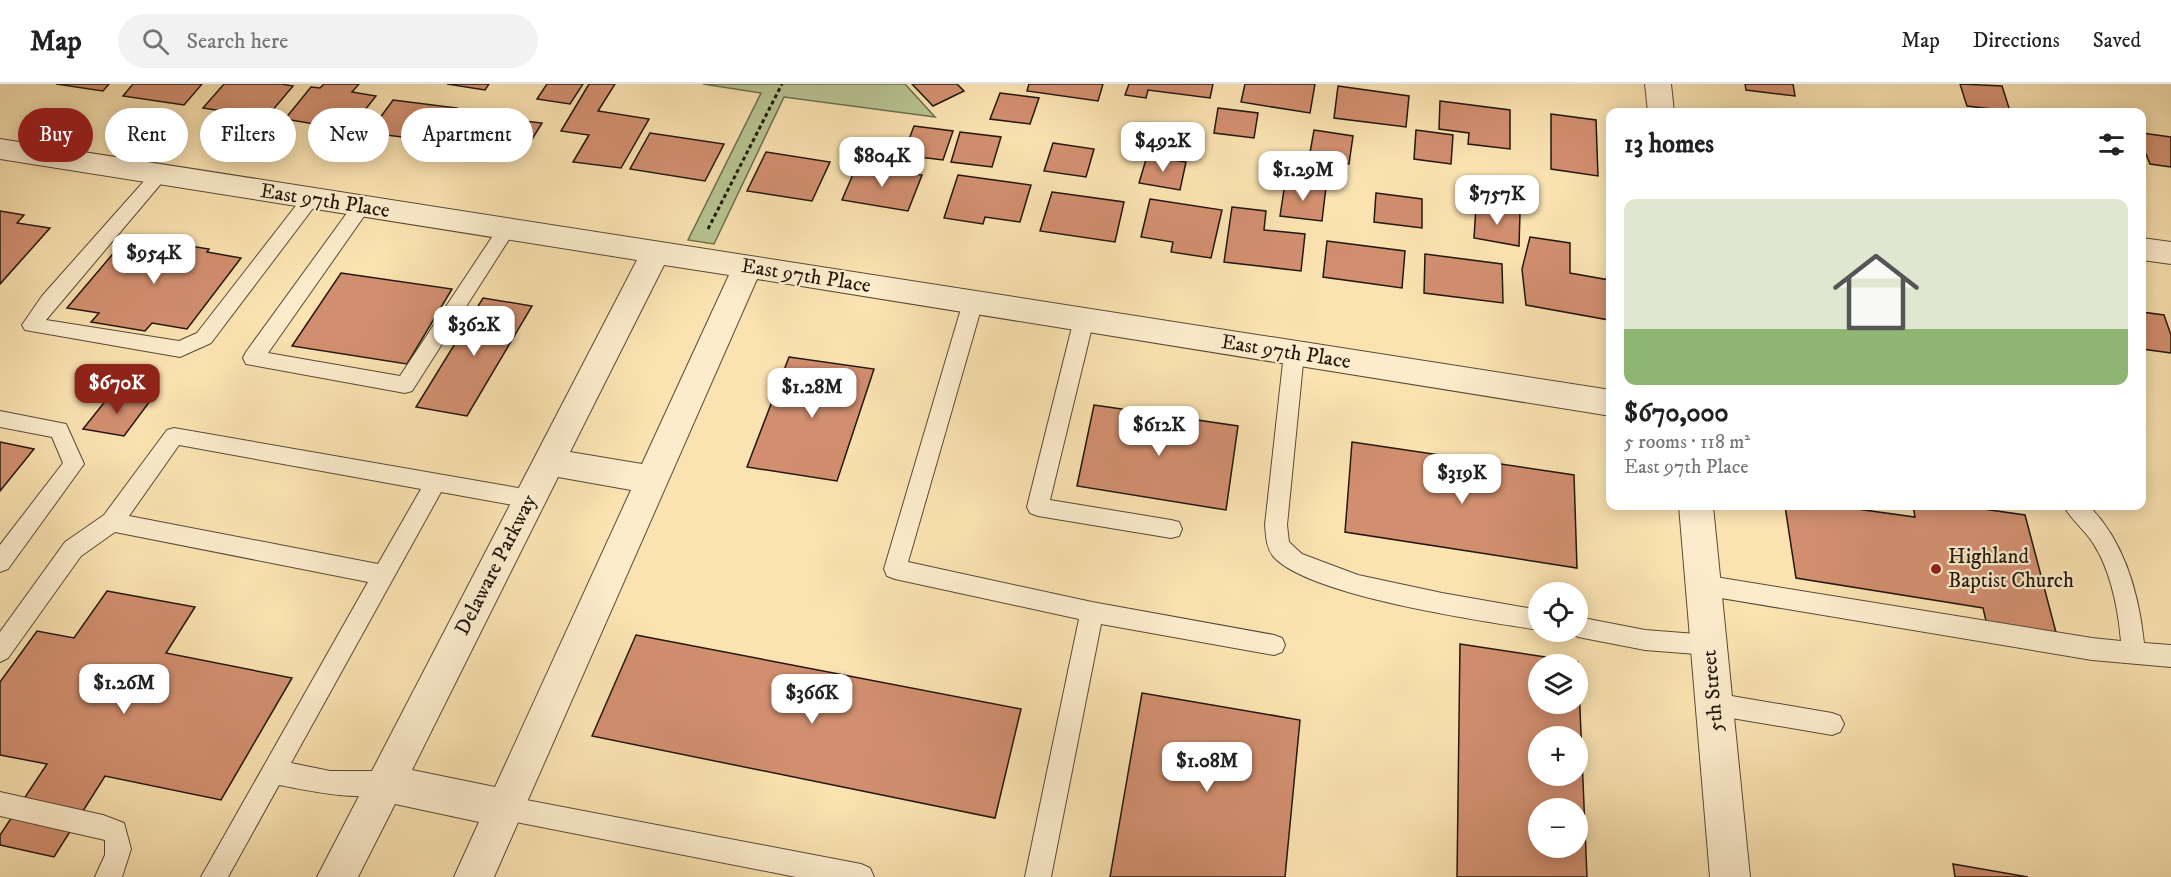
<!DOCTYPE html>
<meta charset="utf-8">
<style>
body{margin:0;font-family:"IM FELL DW Pica",serif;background:#f2f2f2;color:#202124;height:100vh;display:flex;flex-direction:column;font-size:22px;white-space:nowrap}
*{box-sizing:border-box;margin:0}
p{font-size:20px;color:#757577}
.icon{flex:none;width:33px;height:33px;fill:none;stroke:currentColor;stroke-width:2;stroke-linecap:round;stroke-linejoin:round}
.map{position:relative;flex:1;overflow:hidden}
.panel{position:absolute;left:1606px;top:24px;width:540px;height:402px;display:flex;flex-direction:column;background:#fff;border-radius:12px;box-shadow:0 3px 15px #0003}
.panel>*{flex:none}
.guide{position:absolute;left:18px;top:24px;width:570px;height:54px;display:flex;gap:12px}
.tools{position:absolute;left:1528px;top:498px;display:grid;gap:12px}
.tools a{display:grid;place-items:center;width:60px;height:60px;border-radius:50%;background:#fff;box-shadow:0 3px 15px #0003;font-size:30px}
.price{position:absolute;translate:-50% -51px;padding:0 14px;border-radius:12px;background:#fff;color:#222;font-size:20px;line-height:39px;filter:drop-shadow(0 2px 3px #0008)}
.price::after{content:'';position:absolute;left:50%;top:36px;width:18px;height:14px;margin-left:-9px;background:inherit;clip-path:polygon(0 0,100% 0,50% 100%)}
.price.on{background:#8f2418;color:#fff}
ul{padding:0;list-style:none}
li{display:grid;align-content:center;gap:12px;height:318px;padding:0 18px}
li+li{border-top:2px solid #e0e0e0}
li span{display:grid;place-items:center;height:186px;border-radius:12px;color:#555}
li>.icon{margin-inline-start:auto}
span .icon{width:108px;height:108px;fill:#fffc;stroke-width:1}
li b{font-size:26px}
h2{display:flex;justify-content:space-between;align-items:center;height:72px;padding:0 18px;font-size:26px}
.pill{padding:0 21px;border-radius:27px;background:#fff;box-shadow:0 3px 15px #0003;font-size:21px;line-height:54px}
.pill.on{background:#8f2418;color:#fff}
header{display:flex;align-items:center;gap:36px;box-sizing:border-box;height:84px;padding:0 30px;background:#fff;border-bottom:2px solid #e0e0e0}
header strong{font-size:28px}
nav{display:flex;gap:33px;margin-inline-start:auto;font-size:21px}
.search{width:420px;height:54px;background:#f2f2f2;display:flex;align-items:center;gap:15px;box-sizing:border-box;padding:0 21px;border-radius:33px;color:#757577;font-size:22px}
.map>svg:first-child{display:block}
</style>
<header>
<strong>Map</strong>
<div class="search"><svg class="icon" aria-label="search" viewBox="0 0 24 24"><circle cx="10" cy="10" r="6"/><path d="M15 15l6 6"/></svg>Search here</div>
<nav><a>Map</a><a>Directions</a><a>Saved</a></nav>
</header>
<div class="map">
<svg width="2171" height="793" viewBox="0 0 2171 793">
<rect width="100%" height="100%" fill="#fae2b1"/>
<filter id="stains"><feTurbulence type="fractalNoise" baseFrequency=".00333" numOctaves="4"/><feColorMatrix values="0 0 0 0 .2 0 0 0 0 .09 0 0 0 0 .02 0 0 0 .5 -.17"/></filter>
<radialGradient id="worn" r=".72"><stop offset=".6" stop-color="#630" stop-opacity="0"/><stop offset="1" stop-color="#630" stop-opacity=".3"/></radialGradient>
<path fill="#b7c491" stroke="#6c6e4f" stroke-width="1.5" d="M 703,0 L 905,0 L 935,33 L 784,13 L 714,160 L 688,156 L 761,9 Z"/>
<g fill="#d28f70" stroke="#22180d" stroke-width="1.5" fill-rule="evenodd">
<path d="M 56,0 L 109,0 L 103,7 Z"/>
<path d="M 133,0 L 202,0 L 184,21 L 123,12 Z"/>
<path d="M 224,0 L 281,0 L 293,2 L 266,34 L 203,24 Z"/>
<path d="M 324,0 L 359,0 L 352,8 L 376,12 L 349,46 L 285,35 L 311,3 L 320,4 Z"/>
<path d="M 447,0 L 489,0 L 485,6 Z"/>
<path d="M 547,0 L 583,0 L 570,20 L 537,15 Z"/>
<path d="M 589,0 L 615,0 L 598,27 L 649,35 L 621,84 L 573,78 L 589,51 L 561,47 Z"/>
<path d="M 912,0 L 957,0 L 964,7 L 933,22 Z"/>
<path d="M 1029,0 L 1103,0 L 1098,17 L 1027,7 Z"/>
<path d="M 1129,0 L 1213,0 L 1210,14 L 1148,6 L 1146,14 L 1125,11 Z"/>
<path d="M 1245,0 L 1315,0 L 1310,29 L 1241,18 Z"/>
<path d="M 1745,0 L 1793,0 L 1795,12 L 1746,6 Z"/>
<path d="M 1960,0 L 2002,2 L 2010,27 L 1967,22 Z"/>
<path d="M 1338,2 L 1409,12 L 1406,43 L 1334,34 Z"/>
<path d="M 1000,9 L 1039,14 L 1030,40 L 990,35 Z"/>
<path d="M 393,16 L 457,24 L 435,57 L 369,49 Z"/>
<path d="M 1440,17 L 1510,26 L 1510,65 L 1468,60 L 1469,49 L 1439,45 Z"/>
<path d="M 1218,24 L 1258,29 L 1254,54 L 1214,49 Z"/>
<path d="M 1551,30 L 1596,36 L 1598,92 L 1551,85 Z"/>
<path d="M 475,31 L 542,39 L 523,70 L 455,61 Z"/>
<path d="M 914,42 L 953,47 L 943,76 L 903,71 Z"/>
<path d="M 1314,46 L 1353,52 L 1349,80 L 1309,74 Z"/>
<path d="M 1416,46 L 1453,51 L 1451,80 L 1414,75 Z"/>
<path d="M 960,48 L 1001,53 L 992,83 L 951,78 Z"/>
<path d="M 650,49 L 724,60 L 705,97 L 630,85 Z"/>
<path d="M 2142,49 L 2171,53 L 2171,83 L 2150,80 L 2142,60 Z"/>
<path d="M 1053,59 L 1094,65 L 1086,93 L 1044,87 Z"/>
<path d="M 766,68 L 830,78 L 812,117 L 747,107 Z"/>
<path d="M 1147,72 L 1186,78 L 1180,106 L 1139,99 Z"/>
<path d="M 857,81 L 922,91 L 908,127 L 842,116 Z"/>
<path d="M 958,91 L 1031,101 L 1020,138 L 985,133 L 983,140 L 944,134 Z"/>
<path d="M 1285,99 L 1326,103 L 1322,137 L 1280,132 Z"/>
<path d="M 1052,108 L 1124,118 L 1115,158 L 1040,147 Z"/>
<path d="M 1376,109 L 1422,115 L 1422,144 L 1374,138 Z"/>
<path d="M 1150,115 L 1222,126 L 1211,174 L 1171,168 L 1173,158 L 1141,153 Z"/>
<path d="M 1232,123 L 1266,127 L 1264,146 L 1305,150 L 1301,187 L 1224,178 Z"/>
<path d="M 1476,123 L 1520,129 L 1519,162 L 1474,154 Z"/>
<path d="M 0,127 L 24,131 L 17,139 L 50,144 L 0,200 Z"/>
<path d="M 128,152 L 209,165 L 207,168 L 241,174 L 187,245 L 152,239 L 145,247 L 91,238 L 99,229 L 67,224 Z"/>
<path d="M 1530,153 L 1570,159 L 1570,189 L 1609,196 L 1609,236 L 1526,221 L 1522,185 Z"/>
<path d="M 1327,157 L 1405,167 L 1402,204 L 1323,193 Z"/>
<path d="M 1425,170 L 1502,180 L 1503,219 L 1424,209 Z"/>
<path d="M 341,189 L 452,205 L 407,280 L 292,262 Z"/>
<path d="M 483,214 L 532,222 L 467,332 L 416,323 Z"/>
<path d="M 2142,228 L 2164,231 L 2171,251 L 2171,269 L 2142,265 Z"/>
<path d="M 789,273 L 874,285 L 837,397 L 747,383 Z"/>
<path d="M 111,310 L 150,317 L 124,352 L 83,345 Z"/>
<path d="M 1094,321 L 1238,342 L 1226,426 L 1077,402 Z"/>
<path d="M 0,358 L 34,365 L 0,407 Z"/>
<path d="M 1352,358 L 1574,391 L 1577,484 L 1345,448 Z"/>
<path d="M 1785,422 L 1835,422 L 1915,433 L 1913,422 L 1962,422 L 2025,431 L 2057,552 L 1987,541 L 1983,524 L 1796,494 Z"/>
<path d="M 107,507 L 195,523 L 166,569 L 292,594 L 221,716 L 105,692 L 54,773 L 0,761 L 0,751 L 47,680 L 0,671 L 0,598 L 37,547 L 74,554 Z"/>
<path d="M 636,551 L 1021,625 L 995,734 L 592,652 Z"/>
<path d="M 1460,560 L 1578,578 L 1587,793 L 1457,793 ZM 1539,580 L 1578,580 L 1578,620 L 1539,620 ZM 1539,652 L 1578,652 L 1578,692 L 1539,692 ZM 1539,724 L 1578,724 L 1578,764 L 1539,764 Z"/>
<path d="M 1142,609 L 1300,636 L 1285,793 L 1110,793 Z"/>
<path d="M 1953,780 L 2028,793 L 1955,793 Z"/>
</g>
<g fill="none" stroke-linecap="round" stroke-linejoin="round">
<g stroke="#584a36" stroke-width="2">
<g id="service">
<path d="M 159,85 L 165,87 L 168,91 L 165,95 L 46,236 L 179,257 L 197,249 L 305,110 L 311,109 L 317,110 L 320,115 L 211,259 L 180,273 L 25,246 L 22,241 L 42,212 L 153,87 Z"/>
<path d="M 361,116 L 367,118 L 370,123 L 367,128 L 268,269 L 400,292 L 500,141 L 506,139 L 512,141 L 515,146 L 412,307 L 405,309 L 246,280 L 243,274 L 246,268 L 355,118 Z"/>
<path d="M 973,211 L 980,213 L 983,218 L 908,478 L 1092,518 L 1274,551 L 1282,554 L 1285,561 L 1282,568 L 1274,571 L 1101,540 L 1051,793 L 1025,793 L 1079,535 L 895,495 L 887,492 L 884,485 L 963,218 L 966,213 Z"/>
<path d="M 1084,228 L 1091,230 L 1094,235 L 1050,416 L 1171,436 L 1179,438 L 1182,445 L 1179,452 L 1171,454 L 1038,432 L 1030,429 L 1027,423 L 1074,235 L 1077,230 Z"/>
<path d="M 1294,261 L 1301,264 L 1304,269 L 1287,441 L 1289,458 L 1302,470 L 1358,491 L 1442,509 L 1539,526 L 1539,546 C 1483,537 1307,512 1273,472 C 1266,463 1266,451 1265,441 L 1284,269 L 1287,264 Z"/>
<path d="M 0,327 L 66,340 L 84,380 L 8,485 L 0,488 L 0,461 L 63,379 L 52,353 L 0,343 Z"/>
<path d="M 174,344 L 530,406 L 537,409 L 541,415 L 537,421 L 530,424 L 441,408 L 291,679 L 330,687 L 385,687 L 394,691 L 397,699 L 394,707 C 364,719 310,707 279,701 L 228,793 L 201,793 L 368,498 L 115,448 L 81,472 L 8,574 L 0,578 L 0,548 L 65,458 L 104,431 L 167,346 ZM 179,361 L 421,405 L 378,480 L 129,432 Z"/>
<path d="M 2064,422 L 2089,422 C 2124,457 2139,510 2144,559 L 2171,561 L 2171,583 L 2092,576 L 1703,511 L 1695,508 L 1692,501 L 1695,494 L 1703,491 L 2092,554 L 2121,557 C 2118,524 2111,487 2093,459 C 2085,446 2071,436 2064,422 Z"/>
<path d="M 1578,533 L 1645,546 L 1709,551 L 1717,554 L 1720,561 L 1717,568 L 1709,571 L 1645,566 L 1578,553 L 1569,548 L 1578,548 Z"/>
<path d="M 1714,609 L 1832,629 L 1840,632 L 1844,640 L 1840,648 L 1832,651 L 1714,631 L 1706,628 L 1702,620 L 1706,612 Z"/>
<path d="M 0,708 L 103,731 L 124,739 L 131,765 L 122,793 L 95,793 L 105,771 L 105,756 L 0,732 Z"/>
<path d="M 505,712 L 861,780 L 870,784 L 874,793 L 796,793 L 505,736 L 496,733 L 493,724 L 496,715 Z"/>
</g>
</g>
<g stroke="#584a36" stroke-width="2">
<g id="minor">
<path d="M 1645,0 L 1671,0 L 1674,28 L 1648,28 Z"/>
<path d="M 0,55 L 1611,306 L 1611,332 L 757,195 L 494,793 L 454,793 L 479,738 L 395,720 L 358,793 L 317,793 L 637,176 L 0,75 ZM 664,181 L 729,191 L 642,380 L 570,368 ZM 558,393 L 631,406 L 495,703 L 412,686 Z"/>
<path d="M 2142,154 L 2171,158 L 2171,180 L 2142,176 Z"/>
<path d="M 1679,422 L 1713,422 L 1750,793 L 1710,793 Z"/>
</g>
</g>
<path stroke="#22180d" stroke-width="3" stroke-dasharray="4 3" stroke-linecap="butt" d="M 708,145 L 782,0"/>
<use href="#service" fill="#fceccc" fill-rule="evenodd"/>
<use href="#minor" fill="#fceccc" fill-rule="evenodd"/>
</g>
<circle fill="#8f2418" stroke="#fceccc" stroke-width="2" cx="1936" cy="485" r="6"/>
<g text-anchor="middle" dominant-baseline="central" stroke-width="4.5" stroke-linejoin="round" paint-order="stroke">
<g font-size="21" fill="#22180d" stroke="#fceccc">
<text transform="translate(325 117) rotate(9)">East 97th Place</text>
<text transform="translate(806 192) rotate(9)">East 97th Place</text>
<text transform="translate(1286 268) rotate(9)">East 97th Place</text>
<text transform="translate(496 481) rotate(-63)">Delaware Parkway</text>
<text transform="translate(1713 607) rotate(-95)">5th Street</text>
</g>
<g font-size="21" fill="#22180d" stroke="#fceccc" text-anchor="start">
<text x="1948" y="473">Highland<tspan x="1948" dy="24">Baptist Church</tspan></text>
</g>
</g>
<rect width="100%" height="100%" filter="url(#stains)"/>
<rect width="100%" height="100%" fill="url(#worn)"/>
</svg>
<div class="tools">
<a><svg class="icon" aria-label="locate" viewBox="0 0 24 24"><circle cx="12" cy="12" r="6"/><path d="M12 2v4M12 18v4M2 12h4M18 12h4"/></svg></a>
<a><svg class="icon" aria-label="layers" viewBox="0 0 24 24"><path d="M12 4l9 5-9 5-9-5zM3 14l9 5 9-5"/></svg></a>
<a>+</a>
<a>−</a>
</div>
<b class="price" style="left:1163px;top:89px">$492K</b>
<b class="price" style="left:882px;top:104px">$804K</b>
<b class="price" style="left:1303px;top:118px">$1.29M</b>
<b class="price" style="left:1497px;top:142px">$757K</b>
<b class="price" style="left:154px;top:201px">$954K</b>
<b class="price" style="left:474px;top:273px">$362K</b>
<b class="price on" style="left:117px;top:331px">$670K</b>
<b class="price" style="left:812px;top:335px">$1.28M</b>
<b class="price" style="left:1159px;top:373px">$612K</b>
<b class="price" style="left:1462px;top:421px">$319K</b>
<b class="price" style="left:124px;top:631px">$1.26M</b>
<b class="price" style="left:812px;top:641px">$366K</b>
<b class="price" style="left:1207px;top:709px">$1.08M</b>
<div class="guide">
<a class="pill on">Buy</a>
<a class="pill">Rent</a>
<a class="pill">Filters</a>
<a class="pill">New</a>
<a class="pill">Apartment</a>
</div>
<section class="panel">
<h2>13 homes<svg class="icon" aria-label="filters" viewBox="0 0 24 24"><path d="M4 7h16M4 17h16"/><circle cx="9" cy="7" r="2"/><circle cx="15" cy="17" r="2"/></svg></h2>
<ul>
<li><span style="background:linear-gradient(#dfe7d0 70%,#8fb573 0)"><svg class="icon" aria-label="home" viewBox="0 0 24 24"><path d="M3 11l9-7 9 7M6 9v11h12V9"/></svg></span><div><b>$670,000</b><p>5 rooms · 118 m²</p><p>East 97th Place</p></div></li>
</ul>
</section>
</div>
